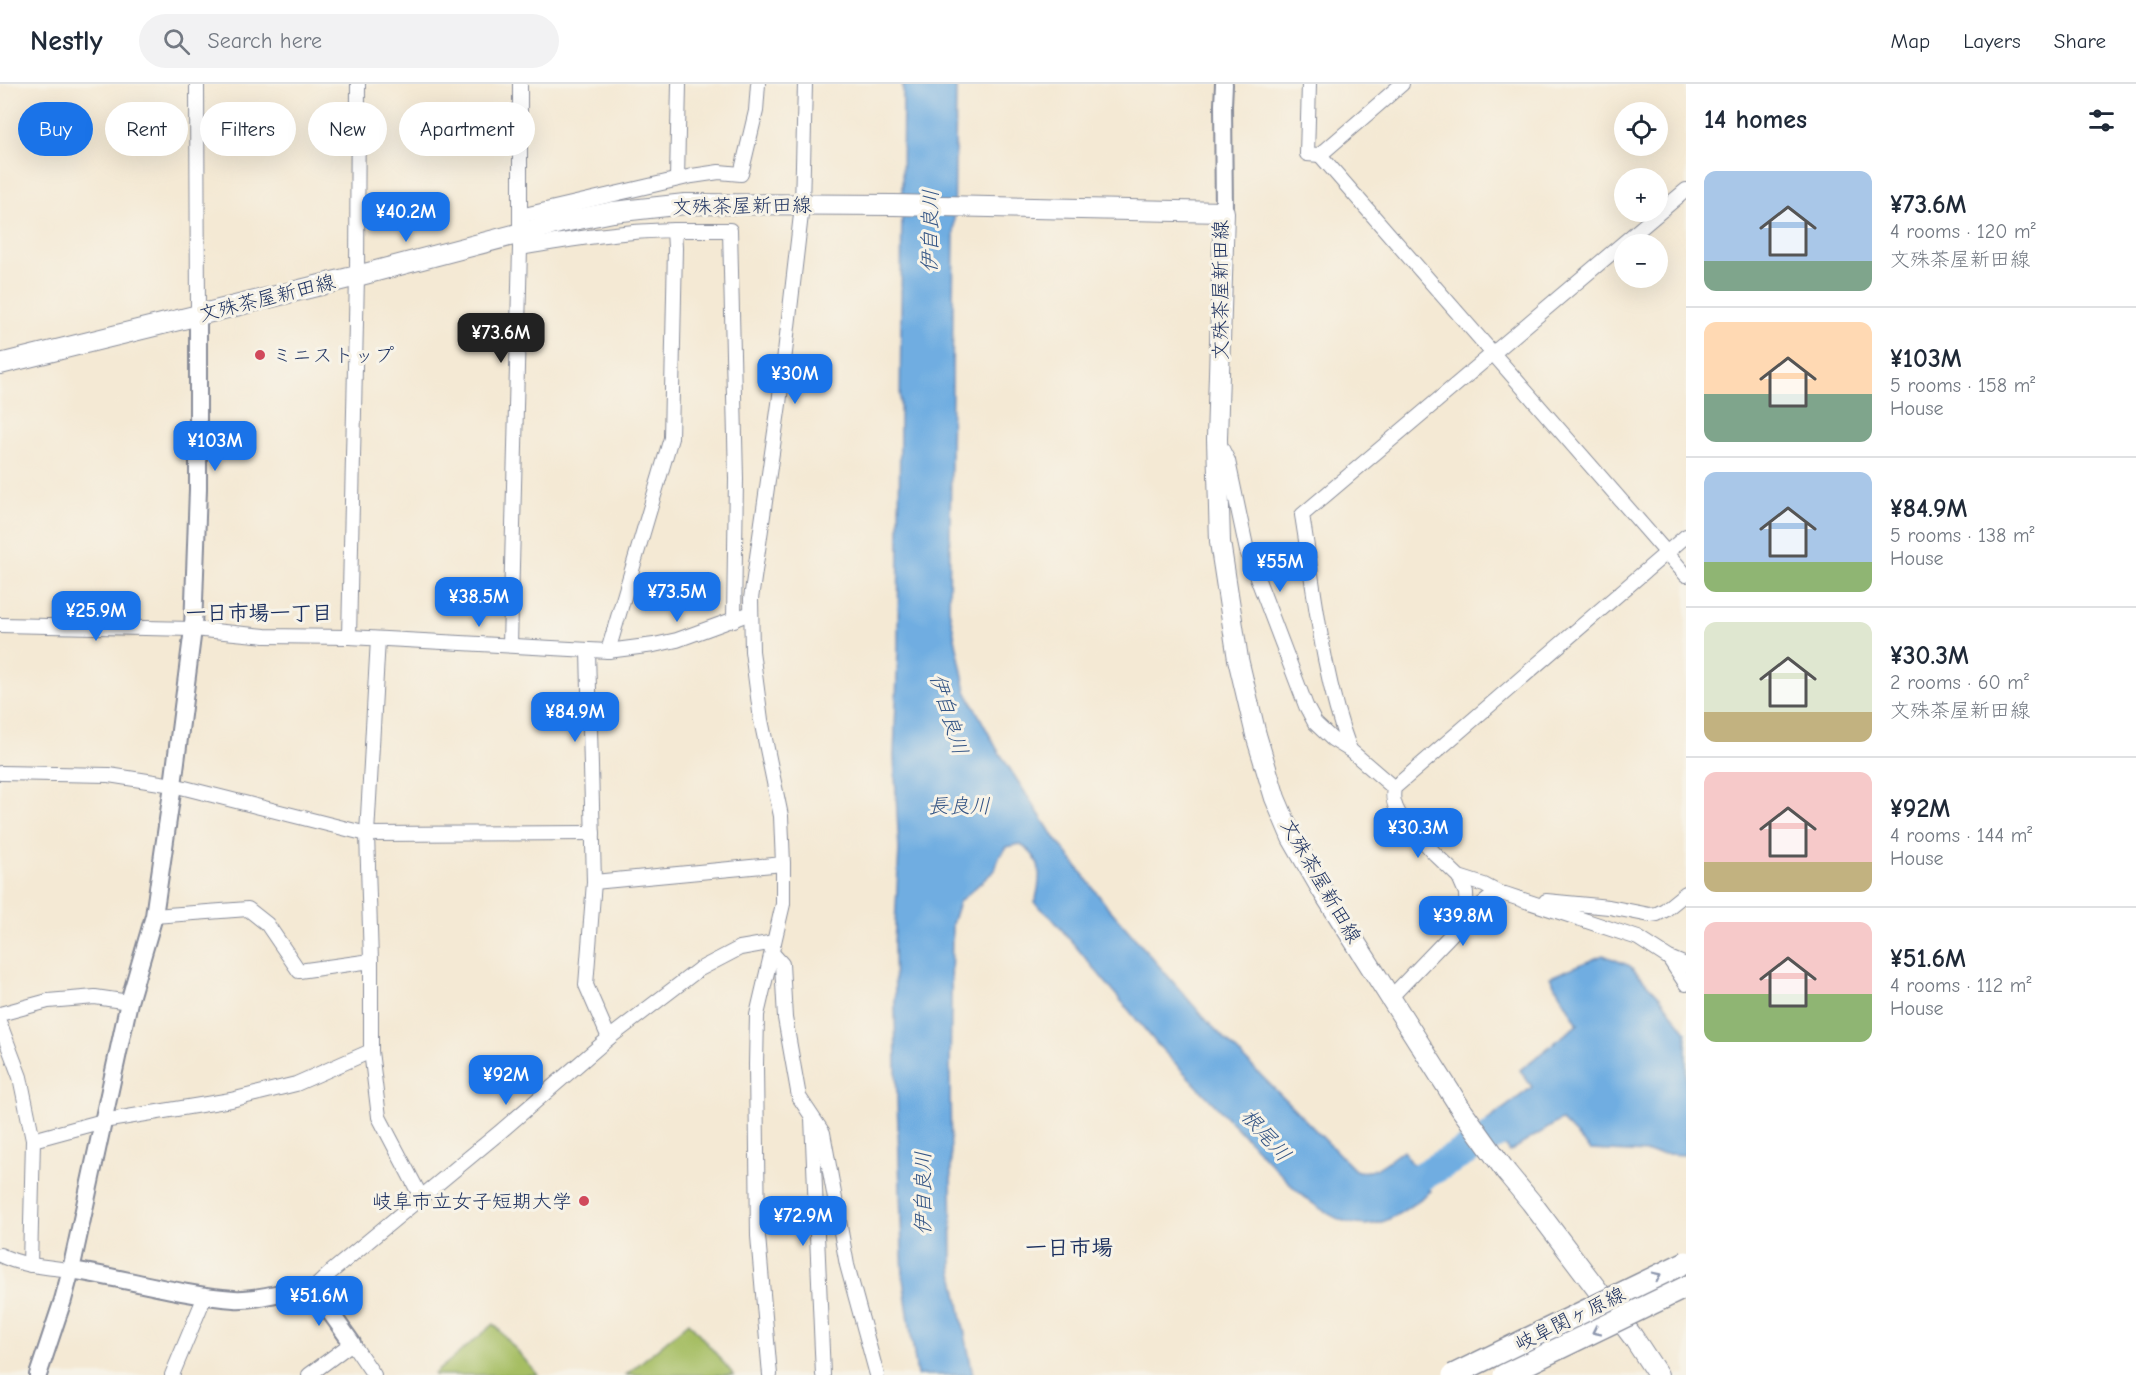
<!DOCTYPE html>
<meta charset="utf-8">
<style>
body{margin:0;font-family:"Comic Neue","Klee One",sans-serif;background:#f2f2f3;color:#1f2937;height:100vh;display:flex;flex-direction:column;font-size:22px;white-space:nowrap}
*{box-sizing:border-box;margin:0}
p{font-size:20px;color:#747a83}
.icon{flex:none;width:33px;height:33px;fill:none;stroke:currentColor;stroke-width:2;stroke-linecap:round;stroke-linejoin:round}
.map{position:relative;flex:1;overflow:hidden}
.details{display:flex;flex-direction:column;background:#fff;width:450px}
.details>*{flex:none}
.top-card{position:absolute;left:18px;top:18px;width:570px;height:54px;display:flex;gap:12px}
.controls{position:absolute;left:1614px;top:18px;display:grid;gap:12px}
.controls a{display:grid;place-items:center;width:54px;height:54px;border-radius:50%;background:#fff;box-shadow:0 6px 24px #0002;font-size:30px}
.price{position:absolute;translate:-50% -51px;padding:0 14px;border-radius:12px;background:#1a73e8;color:#fff;font-size:20px;line-height:39px;filter:drop-shadow(0 2px 3px #0008)}
.price::after{content:'';position:absolute;left:50%;top:36px;width:18px;height:14px;margin-left:-9px;background:inherit;clip-path:polygon(0 0,100% 0,50% 100%)}
.price.active{background:#222;color:#fff}
ul{padding:0;list-style:none}
li{display:flex;align-items:center;gap:18px;height:150px;padding:0 18px}
li+li{border-top:2px solid #e0e1e3}
li span{display:grid;place-items:center;flex:none;width:168px;height:120px;border-radius:12px;color:#555}
li>.icon{margin-inline-start:auto}
span .icon{width:72px;height:72px;fill:#fffc;stroke-width:1}
li b{font-size:26px}
h2{display:flex;justify-content:space-between;align-items:center;height:72px;padding:0 18px;font-size:26px}
.tag{padding:0 21px;border-radius:27px;background:#fff;box-shadow:0 6px 24px #0002;font-size:21px;line-height:54px}
.tag.active{background:#1a73e8;color:#fff}
header{display:flex;align-items:center;gap:36px;box-sizing:border-box;height:84px;padding:0 30px;background:#fff;border-bottom:2px solid #e0e1e3}
header strong{font-size:28px}
nav{display:flex;gap:33px;margin-inline-start:auto;font-size:21px}
.search{width:420px;height:54px;background:#f2f2f3;display:flex;align-items:center;gap:15px;box-sizing:border-box;padding:0 21px;border-radius:33px;color:#747a83;font-size:22px}
main{display:flex;flex:1;min-height:0}
.map>svg:first-child{display:block}
</style>
<header>
<strong>Nestly</strong>
<div class="search"><svg class="icon" aria-label="search" viewBox="0 0 24 24"><circle cx="10" cy="10" r="6"/><path d="M15 15l6 6"/></svg>Search here</div>
<nav><a>Map</a><a>Layers</a><a>Share</a></nav>
</header>
<main>
<div class="map">
<svg width="1686" height="1291" viewBox="0 0 1686 1291">
<rect width="100%" height="100%" fill="#f7f3e8"/>
<filter id="ink" filterUnits="userSpaceOnUse"><feTurbulence type="fractalNoise" baseFrequency=".0167" numOctaves="2"/><feDisplacementMap in="SourceGraphic" scale="12" xChannelSelector="R" yChannelSelector="G"/><feConvolveMatrix kernelMatrix="1 2 1 2 8 2 1 2 1" color-interpolation-filters="sRGB"/></filter>
<filter id="wash" filterUnits="userSpaceOnUse"><feTurbulence type="fractalNoise" baseFrequency=".008" numOctaves="4" result="noise"/><feDisplacementMap in="SourceGraphic" scale="24" xChannelSelector="R" yChannelSelector="G"/><feGaussianBlur stdDeviation="1.35" result="paint"/><feColorMatrix in="noise" values="0 0 0 0 0 0 0 0 0 0 0 0 0 0 0 0 0 1.4 0 .05"/><feComposite in="paint" operator="in"/></filter>
<g filter="url(#wash)">
<rect width="100%" height="100%" fill="#f4e9d4"/>
<g fill="#a6be63" stroke="#607660" stroke-width="1.5">
<path d="M 689,1238 L 734,1291 L 626,1291 Z"/>
<path d="M 494,1240 L 538,1291 L 434,1291 L 435,1289 Z"/>
</g>
<g fill="#6fade1" stroke="#456ea0" stroke-width="1.5">
<path d="M 903,0 L 956,0 L 949,525 L 966,607 L 997,665 L 1050,747 L 1106,821 L 1208,938 L 1355,1086 C 1373,1093 1389,1076 1403,1066 L 1431,1107 C 1419,1116 1406,1126 1393,1133 C 1356,1154 1321,1128 1294,1104 L 1157,960 L 1052,834 L 1035,819 C 1041,795 1045,774 1019,760 L 1007,763 L 999,773 L 995,786 L 959,818 L 952,840 L 950,994 L 952,1184 L 973,1291 L 917,1291 L 903,1195 L 896,984 L 894,860 L 899,766 L 894,672 L 898,565 Z"/>
<path d="M 1603,871 L 1630,882 L 1660,913 L 1686,948 L 1686,1071 L 1591,1066 L 1561,1036 L 1509,1068 L 1487,1037 L 1532,1003 L 1520,986 L 1578,940 L 1550,893 Z"/>
</g>
<g fill="none" stroke-linecap="round" stroke-linejoin="round">
<path stroke="#6fade1" stroke-width="30" d="M 1385,1113 L 1531,1030"/>
</g>
</g>
<g filter="url(#ink)">
<g fill="none" stroke-linecap="round" stroke-linejoin="round">
<g stroke="#888c99" stroke-width="16">
<g id="minor">
<path d="M 197,0 L 198,231"/>
<path d="M 1309,0 L 1307,70 L 1320,71 L 1402,0"/>
<path d="M 1320,71 L 1686,491"/>
<path d="M 677,95 L 679,0"/>
<path d="M 520,132 L 692,92 L 719,88 L 741,90 L 756,27 L 758,0"/>
<path d="M 674,146 L 730,146 L 736,395 L 734,536"/>
<path d="M 520,164 C 571,155 622,147 674,146 L 675,164 L 671,354 L 608,567"/>
<path d="M 1220,361 L 1228,377 L 1247,467 L 1306,622 L 1315,639 L 1332,655 L 1350,666 L 1394,704"/>
<path d="M 0,541 L 193,545 L 265,552 L 349,553 L 608,567 L 654,561 L 677,556 L 751,529"/>
<path d="M 349,553 L 357,192 L 358,0"/>
<path d="M 510,561 L 520,164 L 520,0"/>
<path d="M 588,567 L 594,798 L 586,901 L 609,954"/>
<path d="M 1350,666 C 1322,591 1315,510 1302,431 L 1686,106"/>
<path d="M 0,689 L 109,691 L 173,701 L 367,750 L 593,749"/>
<path d="M 594,798 L 783,780 L 781,732 L 761,636 L 752,567 L 751,515 L 779,320 L 802,122 L 805,0"/>
<path d="M 1499,809 L 1484,801 L 1459,793 L 1435,770 L 1399,730 C 1394,721 1392,714 1394,704 L 1686,452"/>
<path d="M 1546,817 L 1609,823 L 1650,831 L 1657,830 L 1665,826 L 1686,809"/>
<path d="M 154,832 L 248,825 L 267,840 L 299,887 L 371,877 L 371,967 L 379,1033 L 421,1113"/>
<path d="M 1467,834 C 1477,826 1491,808 1505,810 L 1638,854 L 1669,874 L 1686,881"/>
<path d="M 772,869 L 782,880 L 785,934 L 799,1013 L 823,1049 L 847,1181 L 877,1291"/>
<path d="M 1669,874 L 1686,900"/>
<path d="M 371,877 L 367,750 L 378,555"/>
<path d="M 1390,914 L 1467,834 L 1466,809 L 1459,793"/>
<path d="M 0,930 L 48,917 L 95,913 L 129,918"/>
<path d="M 0,940 L 20,993 L 33,1056"/>
<path d="M 812,1034 L 823,1291"/>
<path d="M 0,1171 C 22,1182 47,1183 71,1186"/>
<path d="M 30,1181 L 33,1056 L 103,1037 L 231,1016 L 296,1000 L 371,967"/>
<path d="M 312,1206 L 331,1188 L 500,1048 L 609,954 L 698,886 L 740,864 L 774,858"/>
<path d="M 172,1291 L 205,1212"/>
<path d="M 309,1291 L 352,1259 L 374,1291"/>
<path d="M 770,1291 L 758,1152 L 756,981 L 757,931 L 783,820 L 783,780"/>
</g>
</g>
<g stroke="#888c99" stroke-width="20">
<g id="tertiary">
<path d="M 1224,128 L 1223,21 L 1224,0"/>
<path d="M 71,1186 C 125,1194 179,1211 234,1215 C 261,1217 286,1204 312,1206 L 323,1218 L 352,1259"/>
<path d="M 38,1291 L 63,1216 L 71,1186 L 129,918 L 154,832 L 173,701 L 193,545 L 198,405 L 198,231"/>
</g>
</g>
<g stroke="#888c99" stroke-width="22">
<path id="secondary" d="M 0,280 L 357,192 L 559,139 L 613,128 L 685,120 L 894,121 L 1224,128 L 1217,355 L 1220,458 L 1238,575 L 1256,651 L 1275,714 L 1292,754 L 1322,806 L 1461,1025 L 1507,1089 L 1531,1118 L 1633,1253 L 1658,1291"/>
</g>
<use href="#minor" stroke="#fff" stroke-width="14"/>
<use href="#tertiary" stroke="#fff" stroke-width="16"/>
<use href="#secondary" stroke="#fff" stroke-width="20"/>
<g stroke="#888c99" stroke-width="24" stroke-linecap="butt">
<g id="primary-bridge">
<path d="M 1453,1291 L 1686,1178"/>
<path d="M 1504,1291 L 1686,1203"/>
</g>
</g>
<use href="#primary-bridge" stroke="#fff" stroke-width="21"/>
</g>
<defs><path id="oneway-chevron" d="M-2-3.5L2.5 0L-2 3.5" fill="none" stroke-width="1.6" stroke-linecap="round" stroke-linejoin="round" transform="scale(1.5)"/></defs>
<g stroke="#8d97ae">
<use href="#oneway-chevron" transform="translate(1657 1192) rotate(-26)"/>
<use href="#oneway-chevron" transform="translate(1596 1247) rotate(154)"/>
</g>
</g>
<g fill="#d1495b" stroke="#f7f3e8" stroke-width="2">
<circle cx="260" cy="271" r="6"/>
<circle cx="584" cy="1117" r="6"/>
</g>
<g text-anchor="middle" dominant-baseline="central" stroke-width="6" stroke-linejoin="round" paint-order="stroke">
<g font-size="20" fill="#1b2f5e" stroke="#f7f3e8">
<text transform="translate(742 122) rotate(-1)">文殊茶屋新田線</text>
<text transform="translate(1220 206) rotate(-90)">文殊茶屋新田線</text>
<text transform="translate(267 214) rotate(-14)">文殊茶屋新田線</text>
<text transform="translate(1321 797) rotate(60)">文殊茶屋新田線</text>
<text transform="translate(1570 1235) rotate(-26)">岐阜関ヶ原線</text>
</g>
<g font-size="20" fill="#1b2f5e" stroke="#f7f3e8" text-anchor="start">
<text x="272" y="271">ミニストップ</text>
<text x="572" y="1117" text-anchor="end">岐阜市立女子短期大学</text>
</g>
<g font-size="21" font-style="italic" fill="#345585" stroke="#f7f3e8">
<text transform="translate(930 147) rotate(-89)">伊自良川</text>
<text transform="translate(949 630) rotate(73)">伊自良川</text>
<text x="959" y="722">長良川</text>
<text transform="translate(1266 1051) rotate(48)">根尾川</text>
<text transform="translate(923 1109) rotate(-90)">伊自良川</text>
</g>
<g font-size="21" font-weight="bold" fill="#1b2f5e" stroke="#f7f3e8">
<text x="259" y="529">一日市場一丁目</text>
</g>
<g font-size="22" font-weight="bold" fill="#1b2f5e" stroke="#f7f3e8">
<text x="1069" y="1164">一日市場</text>
</g>
</g>
</svg>
<div class="controls">
<a><svg class="icon" aria-label="locate" viewBox="0 0 24 24"><circle cx="12" cy="12" r="6"/><path d="M12 2v4M12 18v4M2 12h4M18 12h4"/></svg></a>
<a>+</a>
<a>−</a>
</div>
<b class="price" style="left:406px;top:159px">¥40.2M</b>
<b class="price active" style="left:501px;top:280px">¥73.6M</b>
<b class="price" style="left:795px;top:321px">¥30M</b>
<b class="price" style="left:215px;top:388px">¥103M</b>
<b class="price" style="left:1280px;top:509px">¥55M</b>
<b class="price" style="left:677px;top:539px">¥73.5M</b>
<b class="price" style="left:479px;top:544px">¥38.5M</b>
<b class="price" style="left:96px;top:558px">¥25.9M</b>
<b class="price" style="left:575px;top:659px">¥84.9M</b>
<b class="price" style="left:1418px;top:775px">¥30.3M</b>
<b class="price" style="left:1463px;top:863px">¥39.8M</b>
<b class="price" style="left:506px;top:1022px">¥92M</b>
<b class="price" style="left:803px;top:1163px">¥72.9M</b>
<b class="price" style="left:319px;top:1243px">¥51.6M</b>
<div class="top-card">
<a class="tag active">Buy</a>
<a class="tag">Rent</a>
<a class="tag">Filters</a>
<a class="tag">New</a>
<a class="tag">Apartment</a>
</div>
</div>
<section class="details">
<h2>14 homes<svg class="icon" aria-label="filters" viewBox="0 0 24 24"><path d="M4 7h16M4 17h16"/><circle cx="9" cy="7" r="2"/><circle cx="15" cy="17" r="2"/></svg></h2>
<ul>
<li><span style="background:linear-gradient(#a9c7e8 75%,#7fa58c 0)"><svg class="icon" aria-label="home" viewBox="0 0 24 24"><path d="M3 11l9-7 9 7M6 9v11h12V9"/></svg></span><div><b>¥73.6M</b><p>4 rooms · 120 m²</p><p>文殊茶屋新田線</p></div></li>
<li><span style="background:linear-gradient(#ffd9b3 60%,#7fa58c 0)"><svg class="icon" aria-label="home" viewBox="0 0 24 24"><path d="M3 11l9-7 9 7M6 9v11h12V9"/></svg></span><div><b>¥103M</b><p>5 rooms · 158 m²</p><p>House</p></div></li>
<li><span style="background:linear-gradient(#a9c7e8 75%,#8fb573 0)"><svg class="icon" aria-label="home" viewBox="0 0 24 24"><path d="M3 11l9-7 9 7M6 9v11h12V9"/></svg></span><div><b>¥84.9M</b><p>5 rooms · 138 m²</p><p>House</p></div></li>
<li><span style="background:linear-gradient(#dfe7d0 75%,#c2b280 0)"><svg class="icon" aria-label="home" viewBox="0 0 24 24"><path d="M3 11l9-7 9 7M6 9v11h12V9"/></svg></span><div><b>¥30.3M</b><p>2 rooms · 60 m²</p><p>文殊茶屋新田線</p></div></li>
<li><span style="background:linear-gradient(#f6c9c9 75%,#c2b280 0)"><svg class="icon" aria-label="home" viewBox="0 0 24 24"><path d="M3 11l9-7 9 7M6 9v11h12V9"/></svg></span><div><b>¥92M</b><p>4 rooms · 144 m²</p><p>House</p></div></li>
<li><span style="background:linear-gradient(#f6c9c9 60%,#8fb573 0)"><svg class="icon" aria-label="home" viewBox="0 0 24 24"><path d="M3 11l9-7 9 7M6 9v11h12V9"/></svg></span><div><b>¥51.6M</b><p>4 rooms · 112 m²</p><p>House</p></div></li>
</ul>
</section>
</main>
